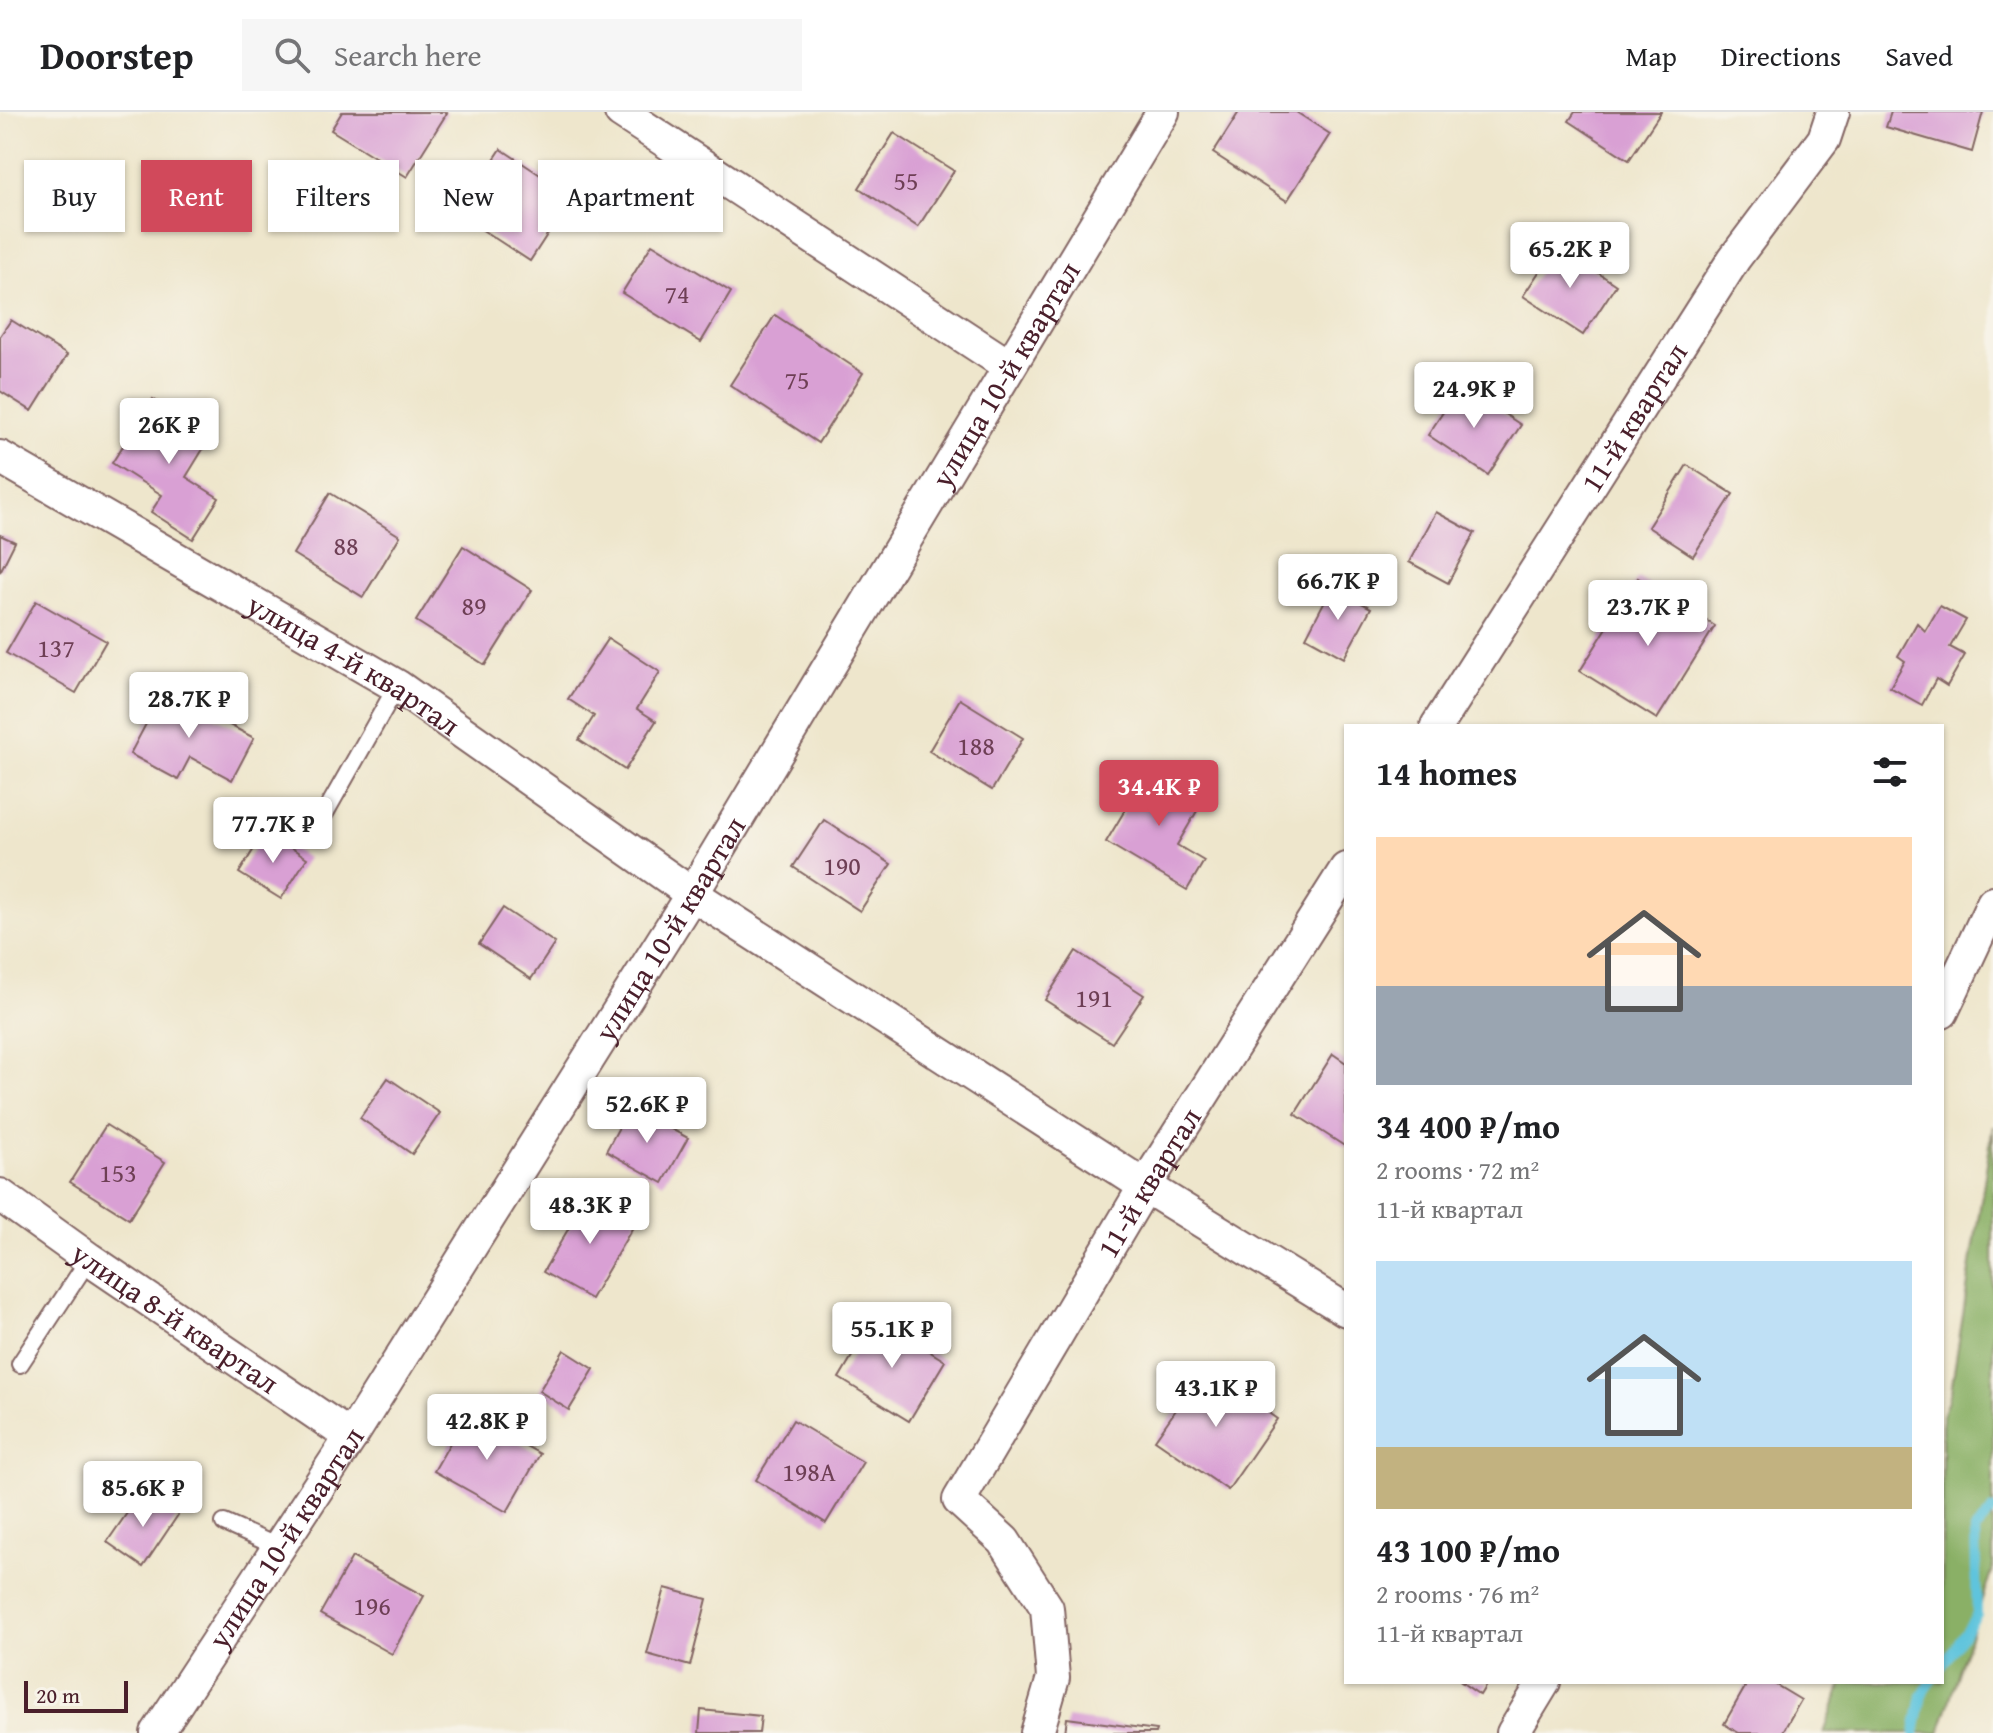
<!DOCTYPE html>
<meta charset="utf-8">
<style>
body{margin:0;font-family:"Gentium Book Plus",serif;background:#f6f6f6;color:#202124;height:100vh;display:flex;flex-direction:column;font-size:30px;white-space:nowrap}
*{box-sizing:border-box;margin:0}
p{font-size:26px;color:#757577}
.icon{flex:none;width:44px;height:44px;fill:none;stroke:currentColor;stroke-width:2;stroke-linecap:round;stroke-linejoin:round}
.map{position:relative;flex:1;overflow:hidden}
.drawer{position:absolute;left:1344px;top:612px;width:600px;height:960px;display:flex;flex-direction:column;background:#fff;border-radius:0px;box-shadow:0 2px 6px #0004}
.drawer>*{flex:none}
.banner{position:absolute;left:24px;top:48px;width:760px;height:72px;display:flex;gap:16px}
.scale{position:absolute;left:24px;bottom:20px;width:104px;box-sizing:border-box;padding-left:8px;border:4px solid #4a1f2b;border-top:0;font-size:22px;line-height:28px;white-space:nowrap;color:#4a1f2b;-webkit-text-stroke:6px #f7f3e8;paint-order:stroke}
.price{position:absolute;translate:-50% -68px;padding:0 18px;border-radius:8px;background:#fff;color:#222;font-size:26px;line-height:52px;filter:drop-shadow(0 2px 4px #0008)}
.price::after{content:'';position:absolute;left:50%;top:48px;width:24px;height:18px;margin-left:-12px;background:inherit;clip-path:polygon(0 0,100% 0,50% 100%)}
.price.on{background:#d1495b;color:#fff}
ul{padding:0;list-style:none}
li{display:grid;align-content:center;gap:16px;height:424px;padding:0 32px}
li span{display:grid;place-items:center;height:248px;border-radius:0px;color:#555}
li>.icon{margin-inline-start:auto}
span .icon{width:144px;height:144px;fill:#fffc;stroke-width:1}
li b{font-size:34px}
h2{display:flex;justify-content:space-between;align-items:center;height:96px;padding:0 32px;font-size:34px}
.tag{padding:0 28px;border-radius:0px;background:#fff;box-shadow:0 2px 6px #0004;font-size:28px;line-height:72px}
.tag.on{background:#d1495b;color:#fff}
header{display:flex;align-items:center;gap:48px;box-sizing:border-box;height:112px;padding:0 40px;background:#fff;border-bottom:2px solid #e0e0e0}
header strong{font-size:38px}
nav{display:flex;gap:44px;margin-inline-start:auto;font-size:28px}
.search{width:560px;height:72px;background:#f6f6f6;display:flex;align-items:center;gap:20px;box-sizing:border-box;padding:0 28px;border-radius:0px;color:#757577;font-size:30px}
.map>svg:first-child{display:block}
</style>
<header>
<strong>Doorstep</strong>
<div class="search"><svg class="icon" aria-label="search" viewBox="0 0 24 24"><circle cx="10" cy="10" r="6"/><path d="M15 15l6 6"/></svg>Search here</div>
<nav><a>Map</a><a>Directions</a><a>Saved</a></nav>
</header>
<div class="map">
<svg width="1993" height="1621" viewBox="0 0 1993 1621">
<rect width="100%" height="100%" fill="#f7f3e8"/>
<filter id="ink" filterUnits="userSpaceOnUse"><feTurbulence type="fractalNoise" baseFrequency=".0125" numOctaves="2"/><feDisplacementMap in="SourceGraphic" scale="16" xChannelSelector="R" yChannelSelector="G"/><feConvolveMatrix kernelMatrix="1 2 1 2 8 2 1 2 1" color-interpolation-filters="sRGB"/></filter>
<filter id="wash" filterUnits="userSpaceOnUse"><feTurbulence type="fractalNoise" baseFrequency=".006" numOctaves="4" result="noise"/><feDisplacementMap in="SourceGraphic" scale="32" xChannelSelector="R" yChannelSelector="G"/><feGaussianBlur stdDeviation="1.8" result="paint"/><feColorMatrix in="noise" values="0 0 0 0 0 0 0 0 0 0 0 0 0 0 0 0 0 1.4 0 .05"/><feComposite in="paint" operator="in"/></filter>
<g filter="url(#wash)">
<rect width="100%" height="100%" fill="#eee6cc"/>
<path fill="#8ab066" stroke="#6a6848" stroke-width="2" d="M 1993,1013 L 1993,1454 L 1939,1621 L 1824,1621 L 1843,1570 L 1942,1570 L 1942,1304 L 1951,1279 Z"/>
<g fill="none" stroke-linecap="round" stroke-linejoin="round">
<g stroke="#5fc4dd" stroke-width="10">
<path d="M 1942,1554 L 1977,1503 L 1975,1418 L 1993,1398"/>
<path d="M 1915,1621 L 1922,1583 L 1931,1570"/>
</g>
</g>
<g id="blocks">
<g fill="#d9a0d4">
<path d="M 342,0 L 445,0 L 447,1 L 407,65 L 331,18 Z"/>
<path d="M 1239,0 L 1296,0 L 1330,22 L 1287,89 L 1213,41 Z"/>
<path d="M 1575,0 L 1661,0 L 1629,48 L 1569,9 Z"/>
<path d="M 1891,0 L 1983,0 L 1972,40 L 1886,15 Z"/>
<path d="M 894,21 L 954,59 L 918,115 L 859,76 Z"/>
<path d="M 501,37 L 572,84 L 530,149 L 458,102 Z"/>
<path d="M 652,132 L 731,180 L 701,230 L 622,181 Z"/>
<path d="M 1557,133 L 1616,173 L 1583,223 L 1523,184 Z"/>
<path d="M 775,203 L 863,261 L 818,331 L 730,273 Z"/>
<path d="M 11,208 L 67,243 L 32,299 L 0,279 L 0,224 Z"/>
<path d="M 1461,273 L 1521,313 L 1488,363 L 1428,323 Z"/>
<path d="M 153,287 L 211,324 L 186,365 L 219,386 L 193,427 L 151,400 L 162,383 L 112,351 Z"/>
<path d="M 1687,353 L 1733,382 L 1693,444 L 1648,415 Z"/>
<path d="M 330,381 L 400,424 L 363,485 L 293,442 Z"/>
<path d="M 1436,400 L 1475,421 L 1448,471 L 1409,450 Z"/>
<path d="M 0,423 L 15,430 L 0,460 Z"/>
<path d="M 463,434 L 532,478 L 485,553 L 416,509 Z"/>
<path d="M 1638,466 L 1715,514 L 1657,607 L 1580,559 Z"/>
<path d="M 1332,475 L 1371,496 L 1344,546 L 1306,525 Z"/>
<path d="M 36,489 L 106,529 L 76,581 L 6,541 Z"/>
<path d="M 1940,494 L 1966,508 L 1950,535 L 1965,543 L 1947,574 L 1936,567 L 1922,593 L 1890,575 L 1905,549 L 1898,544 L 1917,511 L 1925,519 Z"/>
<path d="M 608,526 L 660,560 L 637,597 L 656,609 L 625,658 L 579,628 L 594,604 L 568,587 Z"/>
<path d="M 164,578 L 254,626 L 232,668 L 190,645 L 178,668 L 130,642 Z"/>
<path d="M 960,587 L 1023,626 L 992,678 L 929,639 Z"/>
<path d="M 1150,656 L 1204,687 L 1177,733 L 1204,749 L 1187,778 L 1106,730 Z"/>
<path d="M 824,708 L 891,752 L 860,799 L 793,755 Z"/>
<path d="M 265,719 L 307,746 L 281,787 L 239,761 Z"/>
<path d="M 503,796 L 555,831 L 531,867 L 479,832 Z"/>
<path d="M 1076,839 L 1144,883 L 1112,931 L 1045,888 Z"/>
<path d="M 1333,942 L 1346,951 L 1346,1035 L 1295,1002 Z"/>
<path d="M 388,966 L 440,1001 L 412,1042 L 360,1006 Z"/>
<path d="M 630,995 L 688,1026 L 663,1071 L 606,1039 Z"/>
<path d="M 106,1013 L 165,1050 L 129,1107 L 70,1070 Z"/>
<path d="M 590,1080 L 637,1108 L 591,1187 L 543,1160 Z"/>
<path d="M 875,1206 L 945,1249 L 909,1309 L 839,1266 Z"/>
<path d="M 564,1238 L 594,1257 L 569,1298 L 539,1279 Z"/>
<path d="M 1205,1256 L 1277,1307 L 1228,1378 L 1155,1328 Z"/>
<path d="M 467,1301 L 540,1342 L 507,1400 L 434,1359 Z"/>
<path d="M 793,1308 L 863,1350 L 826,1411 L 756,1368 Z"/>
<path d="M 143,1378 L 178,1403 L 143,1455 L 107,1430 Z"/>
<path d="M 352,1445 L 424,1484 L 392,1542 L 320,1502 Z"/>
<path d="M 665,1476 L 707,1487 L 690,1554 L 647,1542 Z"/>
<path d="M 1461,1570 L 1488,1570 L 1480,1583 Z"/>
<path d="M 1748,1570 L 1771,1570 L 1801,1588 L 1782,1621 L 1739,1621 L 1724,1612 Z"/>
<path d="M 701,1598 L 761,1604 L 759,1621 L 699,1621 Z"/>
<path d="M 1067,1606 L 1157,1618 L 1156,1621 L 1065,1621 Z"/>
</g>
</g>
</g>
<g filter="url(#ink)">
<use href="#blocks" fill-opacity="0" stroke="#836563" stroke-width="2"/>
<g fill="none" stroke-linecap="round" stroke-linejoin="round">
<g stroke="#836563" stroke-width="20">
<g id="lane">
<path d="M 320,710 L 397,574"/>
<path d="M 20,1252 L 89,1147"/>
<path d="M 224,1411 L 278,1435"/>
</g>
</g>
<g stroke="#836563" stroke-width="36">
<g id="street">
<path d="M 621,0 L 1009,254"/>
<path id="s1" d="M 0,345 L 397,574 L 692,782 L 1145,1074 L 1346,1198"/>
<path id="s2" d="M 1437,614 L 1734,147 L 1824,27 L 1833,0"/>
<path d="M 1942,900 L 1993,791"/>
<path id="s3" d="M 0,1083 L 89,1147 L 351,1325"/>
<path id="s4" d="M 157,1621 L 351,1325 L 692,782 L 1163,0"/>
<path id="s5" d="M 1037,1621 L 1053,1566 L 1047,1496 L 1004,1429 L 959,1388 L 1145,1074 L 1346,757"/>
<path d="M 1513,1621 L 1544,1570"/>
</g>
</g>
<use href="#lane" stroke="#fff" stroke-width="16"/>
<use href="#street" stroke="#fff" stroke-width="32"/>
</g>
</g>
<g text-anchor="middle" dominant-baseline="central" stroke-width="6" stroke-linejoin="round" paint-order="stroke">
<g font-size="26" fill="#6e3f55">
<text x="906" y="68">55</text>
<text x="677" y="181">74</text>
<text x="797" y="267">75</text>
<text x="346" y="433">88</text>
<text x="474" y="493">89</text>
<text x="56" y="535">137</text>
<text x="976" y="633">188</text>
<text x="842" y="753">190</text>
<text x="1094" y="885">191</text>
<text x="118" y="1060">153</text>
<text x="809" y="1359">198А</text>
<text x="372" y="1493">196</text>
</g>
<g font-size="30" fill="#4a1f2b" stroke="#f7f3e8">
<text stroke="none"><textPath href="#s4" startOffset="1602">улица 10-й квартал</textPath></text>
<text stroke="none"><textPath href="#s2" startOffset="366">11-й квартал</textPath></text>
<text stroke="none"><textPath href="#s1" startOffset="410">улица 4-й квартал</textPath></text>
<text stroke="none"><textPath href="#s4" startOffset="954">улица 10-й квартал</textPath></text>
<text stroke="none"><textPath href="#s5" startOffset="638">11-й квартал</textPath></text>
<text stroke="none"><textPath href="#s3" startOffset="214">улица 8-й квартал</textPath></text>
<text stroke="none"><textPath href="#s4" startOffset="234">улица 10-й квартал</textPath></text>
</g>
</g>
</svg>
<div class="scale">20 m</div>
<b class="price" style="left:1570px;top:178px">65.2K ₽</b>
<b class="price" style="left:1474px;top:318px">24.9K ₽</b>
<b class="price" style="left:169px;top:354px">26K ₽</b>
<b class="price" style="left:1338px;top:510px">66.7K ₽</b>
<b class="price" style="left:1648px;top:536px">23.7K ₽</b>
<b class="price" style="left:189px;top:628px">28.7K ₽</b>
<b class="price on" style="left:1159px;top:716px">34.4K ₽</b>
<b class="price" style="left:273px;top:753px">77.7K ₽</b>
<b class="price" style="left:647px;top:1033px">52.6K ₽</b>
<b class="price" style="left:590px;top:1134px">48.3K ₽</b>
<b class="price" style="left:892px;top:1258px">55.1K ₽</b>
<b class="price" style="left:1216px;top:1317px">43.1K ₽</b>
<b class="price" style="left:487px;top:1350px">42.8K ₽</b>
<b class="price" style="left:143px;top:1417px">85.6K ₽</b>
<div class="banner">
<a class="tag">Buy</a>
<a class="tag on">Rent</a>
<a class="tag">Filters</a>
<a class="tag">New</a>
<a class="tag">Apartment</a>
</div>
<section class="drawer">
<h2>14 homes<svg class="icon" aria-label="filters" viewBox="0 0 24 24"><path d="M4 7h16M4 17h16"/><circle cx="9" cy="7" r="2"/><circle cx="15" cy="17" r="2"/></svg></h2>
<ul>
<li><span style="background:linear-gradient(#ffd9b3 60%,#9aa5b1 0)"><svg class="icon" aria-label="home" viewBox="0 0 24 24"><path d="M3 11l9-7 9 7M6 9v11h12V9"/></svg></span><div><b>34 400 ₽/mo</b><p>2 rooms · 72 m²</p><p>11-й квартал</p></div></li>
<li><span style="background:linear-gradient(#bfe0f5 75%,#c2b280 0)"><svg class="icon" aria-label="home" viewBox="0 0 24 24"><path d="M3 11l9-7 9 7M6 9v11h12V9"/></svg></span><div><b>43 100 ₽/mo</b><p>2 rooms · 76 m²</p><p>11-й квартал</p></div></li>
</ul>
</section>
</div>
